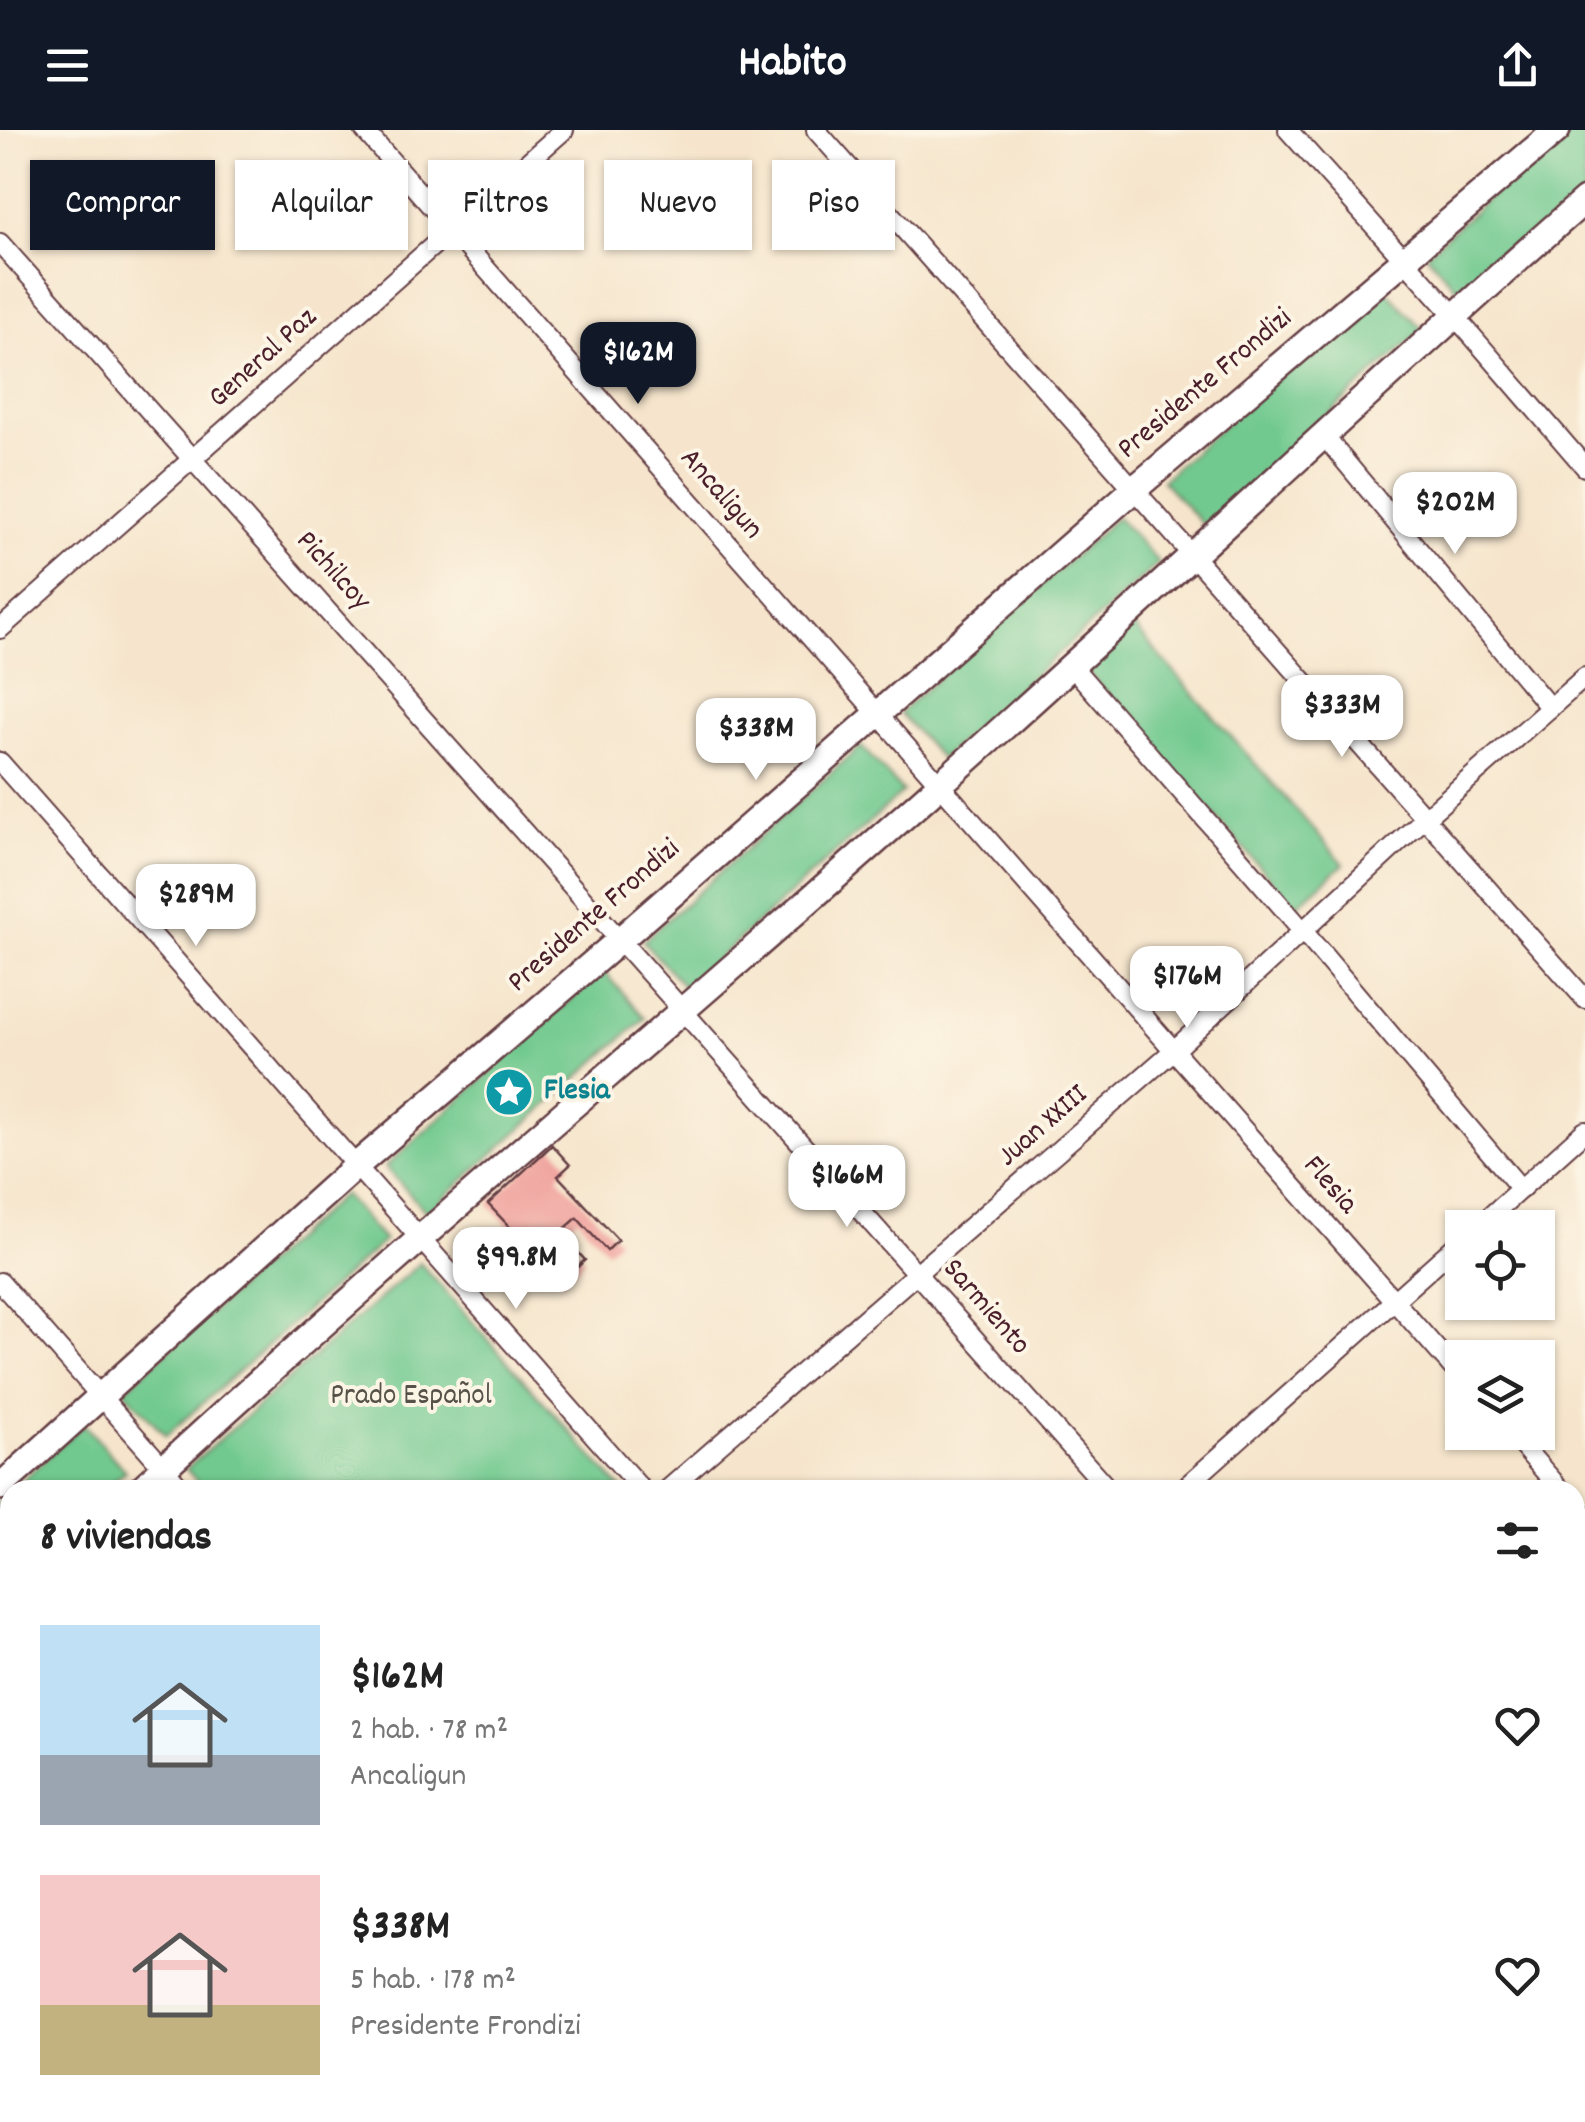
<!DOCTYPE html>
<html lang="es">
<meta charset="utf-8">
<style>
body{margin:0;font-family:Dekko,sans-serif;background:#f6f6f6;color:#222;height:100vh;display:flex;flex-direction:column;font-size:38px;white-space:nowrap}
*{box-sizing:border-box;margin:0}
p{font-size:32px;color:#767676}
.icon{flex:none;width:55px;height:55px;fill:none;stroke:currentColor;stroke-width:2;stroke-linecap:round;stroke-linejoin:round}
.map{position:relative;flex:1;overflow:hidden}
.panel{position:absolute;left:0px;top:1350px;width:1585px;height:642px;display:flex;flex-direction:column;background:#fff;border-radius:30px 30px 0 0;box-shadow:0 2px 8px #0004}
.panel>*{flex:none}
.banner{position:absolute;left:30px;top:30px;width:1000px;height:90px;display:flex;gap:20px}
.fabs{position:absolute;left:1445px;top:1080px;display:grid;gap:20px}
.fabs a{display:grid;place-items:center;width:110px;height:110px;border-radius:0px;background:#fff;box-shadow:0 2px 8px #0004;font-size:50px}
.price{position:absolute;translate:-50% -85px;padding:0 22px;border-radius:20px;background:#fff;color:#222;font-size:32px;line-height:65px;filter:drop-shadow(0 2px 5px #0008)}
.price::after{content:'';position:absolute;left:50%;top:60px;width:30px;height:22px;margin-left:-15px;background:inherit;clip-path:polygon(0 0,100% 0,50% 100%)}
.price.selected{background:#111827;color:#fff}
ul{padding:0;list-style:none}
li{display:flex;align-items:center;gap:30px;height:250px;padding:0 40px}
li span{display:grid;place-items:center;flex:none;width:280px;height:200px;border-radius:0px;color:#555}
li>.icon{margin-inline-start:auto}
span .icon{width:120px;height:120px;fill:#fffc;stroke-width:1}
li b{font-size:42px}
h2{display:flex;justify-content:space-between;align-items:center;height:120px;padding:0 40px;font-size:42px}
.pill{padding:0 35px;border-radius:0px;background:#fff;box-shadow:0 2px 8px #0004;font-size:35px;line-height:90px}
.pill.selected{background:#111827;color:#fff}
header{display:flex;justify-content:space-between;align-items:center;height:130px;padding:0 40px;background:#111827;color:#fff;font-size:45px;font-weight:700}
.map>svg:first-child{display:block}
</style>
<header><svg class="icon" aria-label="menu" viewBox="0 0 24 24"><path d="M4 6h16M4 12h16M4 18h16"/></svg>Habito<svg class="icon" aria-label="share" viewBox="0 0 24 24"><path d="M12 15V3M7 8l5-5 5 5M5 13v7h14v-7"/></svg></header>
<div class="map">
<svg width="1585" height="1992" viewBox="0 0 1585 1992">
<rect width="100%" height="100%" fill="#fcf5e5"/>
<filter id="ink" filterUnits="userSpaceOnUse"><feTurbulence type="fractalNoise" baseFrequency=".01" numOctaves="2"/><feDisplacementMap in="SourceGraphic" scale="20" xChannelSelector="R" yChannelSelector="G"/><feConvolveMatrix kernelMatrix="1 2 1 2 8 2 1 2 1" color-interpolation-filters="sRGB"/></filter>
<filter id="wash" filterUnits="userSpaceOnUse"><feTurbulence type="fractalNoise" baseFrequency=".0048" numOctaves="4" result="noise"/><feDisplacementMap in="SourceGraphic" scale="40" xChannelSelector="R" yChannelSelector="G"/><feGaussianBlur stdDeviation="2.25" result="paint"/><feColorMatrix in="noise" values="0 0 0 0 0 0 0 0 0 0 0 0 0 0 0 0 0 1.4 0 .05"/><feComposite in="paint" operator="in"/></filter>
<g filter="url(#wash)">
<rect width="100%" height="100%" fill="#f6e5cc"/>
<g fill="#71c98f" stroke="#5e745d" stroke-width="2.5">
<path d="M 1564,0 L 1585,0 L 1585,65 L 1468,171 L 1426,124 Z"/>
<path d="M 1381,154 L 1423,200 L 1204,396 L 1162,350 Z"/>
<path d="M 1117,387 L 1159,433 L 941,629 L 899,583 Z"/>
<path d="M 1130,492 L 1344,734 L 1295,777 L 1081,535 Z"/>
<path d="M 861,616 L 903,662 L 685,858 L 643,811 Z"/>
<path d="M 603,841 L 645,888 L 427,1083 L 385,1037 Z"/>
<path d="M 343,1064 L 384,1111 L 166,1306 L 124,1260 Z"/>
<path d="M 420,1133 L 622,1360 L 205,1360 L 186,1339 Z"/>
<path d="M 84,1294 L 125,1341 L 104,1360 L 11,1360 Z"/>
<path d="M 10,1360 L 10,1444 L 0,1453 L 0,1369 Z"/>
<path d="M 0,1693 L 10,1705 L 10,1916 L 0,1925 Z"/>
</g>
<g id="blocks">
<g fill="#ef9d99">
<path d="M 552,1015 L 570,1035 L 558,1046 L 618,1110 L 607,1121 L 577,1088 L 560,1103 L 585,1130 L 562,1152 L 488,1074 Z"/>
<path d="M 10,1831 L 10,1888 L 0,1875 L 0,1839 Z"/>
</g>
</g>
</g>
<g filter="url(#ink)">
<use href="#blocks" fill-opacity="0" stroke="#643d43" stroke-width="2.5"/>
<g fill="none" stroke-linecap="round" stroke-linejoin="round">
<g stroke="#643d43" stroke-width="22">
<g id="street">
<path d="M 364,0 L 1462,1248"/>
<path d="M 816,0 L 1585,869"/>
<path d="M 1288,0 L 1454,185 L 1585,337"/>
<path d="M 0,113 L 1109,1360"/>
<path d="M 1324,306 L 1550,578"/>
<path d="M 0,499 L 564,0"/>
<path d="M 1070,534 L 1303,801 L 1521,1059"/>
<path d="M 0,632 L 642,1360"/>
<path d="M 1477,1098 L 1585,1001"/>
<path d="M 0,1152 L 183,1360"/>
<path d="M 1510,1302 L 1561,1360"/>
<path d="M 667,1360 L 1173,921 L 1425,688 L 1585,547"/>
<path d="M 1182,1360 L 1462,1110"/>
<path d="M 1575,1376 L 1585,1387"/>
<path d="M 1575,1479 L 1585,1470"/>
<path d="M 0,1664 L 10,1675"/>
<path d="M 1575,1885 L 1585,1896"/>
<path d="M 1575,1938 L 1585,1929"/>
<path d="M 0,1960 L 10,1952"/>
<path d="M 281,1982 L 290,1992"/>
<path d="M 1193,1982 L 1202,1992"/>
<path d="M 471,1992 L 482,1982"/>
<path d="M 747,1992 L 758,1982"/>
<path d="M 988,1992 L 999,1982"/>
<path d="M 1514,1992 L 1525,1982"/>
</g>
</g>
<g stroke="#643d43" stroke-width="30">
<g id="secondary">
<path d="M 0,1357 L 356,1036 L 621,809 L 1132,361 L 1557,0"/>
<path d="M 140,1360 C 400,1119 672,894 936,658 C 1154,464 1366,262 1585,70"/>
<path d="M 0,1491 L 10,1481"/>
</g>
</g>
<use href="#street" stroke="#fff" stroke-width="18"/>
<use href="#secondary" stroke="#fff" stroke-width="25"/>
</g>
</g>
<defs>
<g id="sight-disc" transform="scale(2.5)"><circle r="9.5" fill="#0f9aa8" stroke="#fcf5e5"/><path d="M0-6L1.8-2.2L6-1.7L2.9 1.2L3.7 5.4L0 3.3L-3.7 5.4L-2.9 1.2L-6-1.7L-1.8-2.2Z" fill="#fff"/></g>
</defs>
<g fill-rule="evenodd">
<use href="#sight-disc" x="509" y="962"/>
</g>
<g text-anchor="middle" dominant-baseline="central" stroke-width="8" stroke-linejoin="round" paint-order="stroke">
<g font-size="30" fill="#4a1f2b" stroke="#fcf5e5">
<text transform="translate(264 229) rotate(-42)">General Paz</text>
<text transform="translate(1206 255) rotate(-40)">Presidente Frondizi</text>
<text transform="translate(720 365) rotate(49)">Ancaligun</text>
<text transform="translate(332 442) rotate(48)">Pichilcoy</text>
<text transform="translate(595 787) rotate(-41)">Presidente Frondizi</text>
<text transform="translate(1044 997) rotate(-41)">Juan XXIII</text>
<text transform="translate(1329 1056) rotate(49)">Flesia</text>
<text transform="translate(985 1178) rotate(49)">Sarmiento</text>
</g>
<g font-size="30" font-weight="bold" fill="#0d838f" stroke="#fcf5e5" text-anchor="start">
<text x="544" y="962">Flesia</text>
</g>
<g font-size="30" fill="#565249" stroke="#fcf5e5">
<text x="411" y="1267">Prado Español</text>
</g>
</g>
</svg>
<div class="fabs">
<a><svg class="icon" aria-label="locate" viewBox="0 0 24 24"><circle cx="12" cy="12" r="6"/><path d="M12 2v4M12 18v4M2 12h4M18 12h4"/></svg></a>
<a><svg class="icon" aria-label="layers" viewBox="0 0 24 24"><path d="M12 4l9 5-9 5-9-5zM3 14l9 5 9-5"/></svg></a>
</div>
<b class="price selected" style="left:638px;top:277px">$162M</b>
<b class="price" style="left:1455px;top:427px">$202M</b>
<b class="price" style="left:1342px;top:630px">$333M</b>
<b class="price" style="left:756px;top:653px">$338M</b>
<b class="price" style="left:196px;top:819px">$289M</b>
<b class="price" style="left:1187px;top:901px">$176M</b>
<b class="price" style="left:847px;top:1100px">$166M</b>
<b class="price" style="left:516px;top:1182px">$99.8M</b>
<div class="banner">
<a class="pill selected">Comprar</a>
<a class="pill">Alquilar</a>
<a class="pill">Filtros</a>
<a class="pill">Nuevo</a>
<a class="pill">Piso</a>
</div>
<section class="panel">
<h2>8 viviendas<svg class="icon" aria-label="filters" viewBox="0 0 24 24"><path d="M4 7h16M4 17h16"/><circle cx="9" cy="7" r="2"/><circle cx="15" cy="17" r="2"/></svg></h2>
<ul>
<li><span style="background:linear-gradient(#bfe0f5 65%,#9aa5b1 0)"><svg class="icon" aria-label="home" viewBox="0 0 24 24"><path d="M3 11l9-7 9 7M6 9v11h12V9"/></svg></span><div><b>$162M</b><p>2 hab. · 78 m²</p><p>Ancaligun</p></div><svg class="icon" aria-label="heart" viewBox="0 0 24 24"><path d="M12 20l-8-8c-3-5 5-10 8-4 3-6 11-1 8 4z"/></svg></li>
<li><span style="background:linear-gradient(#f6c9c9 65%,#c2b280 0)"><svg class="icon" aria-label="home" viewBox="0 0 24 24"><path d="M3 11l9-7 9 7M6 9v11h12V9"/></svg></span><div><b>$338M</b><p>5 hab. · 178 m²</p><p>Presidente Frondizi</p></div><svg class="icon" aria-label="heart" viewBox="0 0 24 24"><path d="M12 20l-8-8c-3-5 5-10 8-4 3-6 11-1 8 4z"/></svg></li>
</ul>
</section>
</div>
